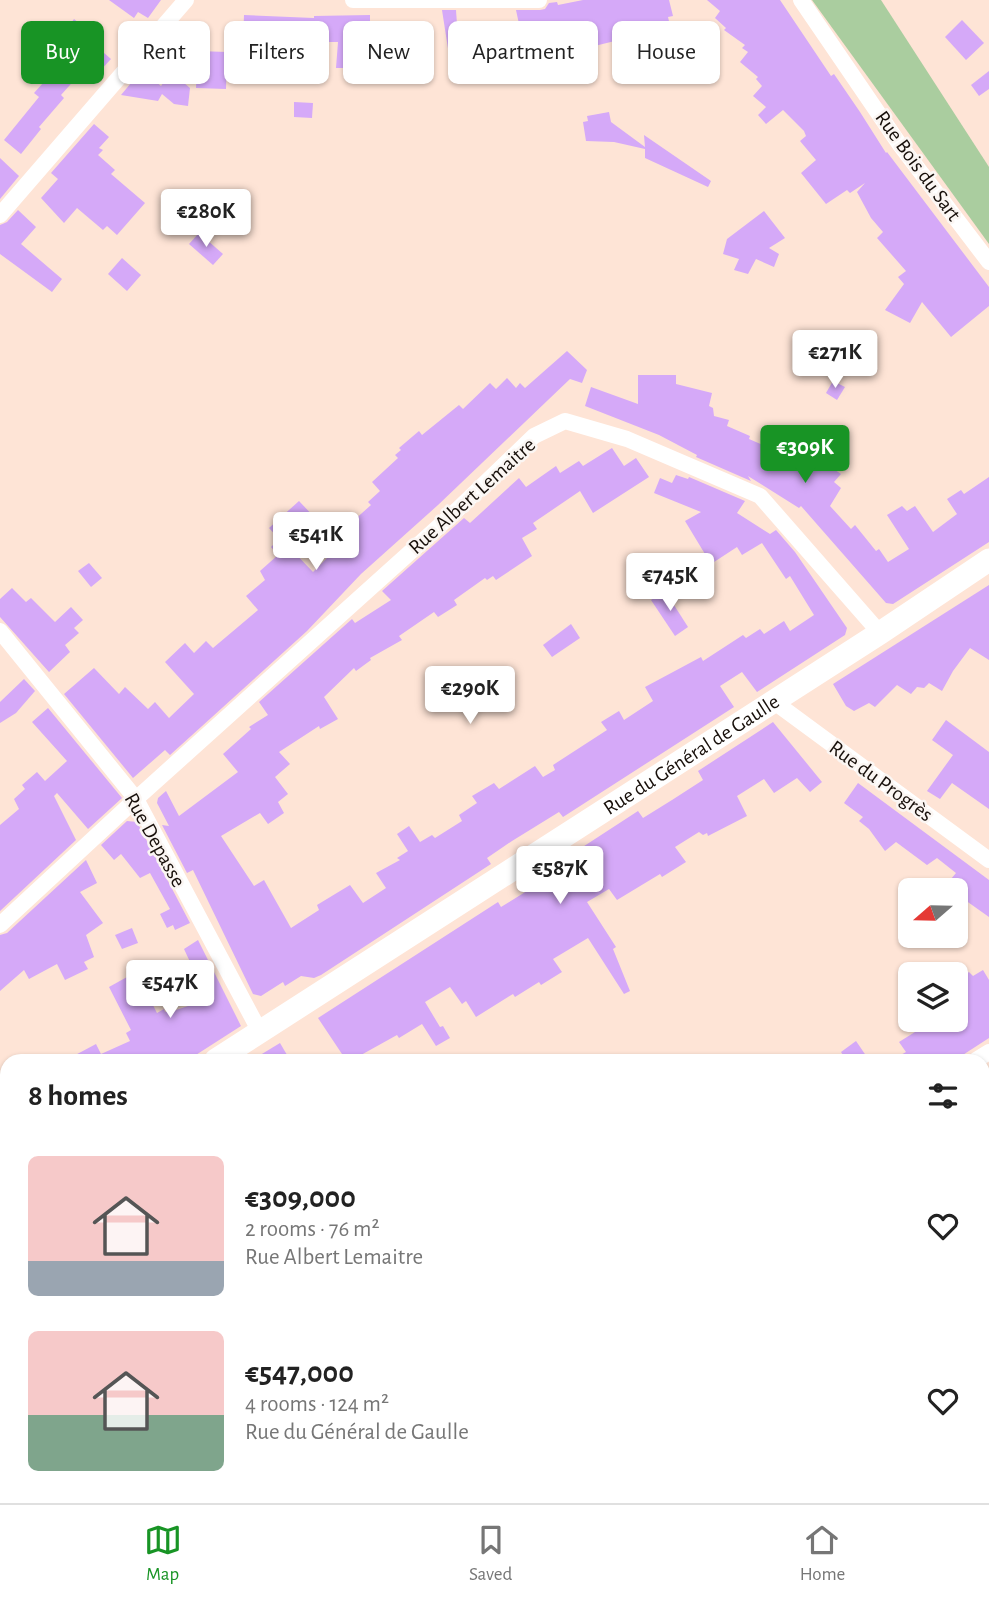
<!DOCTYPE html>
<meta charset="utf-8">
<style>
body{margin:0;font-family:"Alegreya Sans",sans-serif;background:#f6f6f6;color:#222;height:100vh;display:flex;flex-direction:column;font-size:26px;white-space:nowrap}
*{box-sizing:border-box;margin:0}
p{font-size:23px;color:#767676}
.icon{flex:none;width:38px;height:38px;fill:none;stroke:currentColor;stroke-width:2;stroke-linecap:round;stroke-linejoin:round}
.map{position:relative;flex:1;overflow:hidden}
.details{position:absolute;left:0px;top:1054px;width:990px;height:450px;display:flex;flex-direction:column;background:#fff;border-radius:21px 21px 0 0;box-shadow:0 2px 5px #0004}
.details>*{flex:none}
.guide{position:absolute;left:21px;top:21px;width:948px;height:63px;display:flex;gap:14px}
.needle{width:46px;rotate:250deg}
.buttons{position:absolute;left:898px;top:878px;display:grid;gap:14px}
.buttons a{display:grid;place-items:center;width:70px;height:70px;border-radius:10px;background:#fff;box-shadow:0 2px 5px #0004;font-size:35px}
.price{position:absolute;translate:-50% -60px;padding:0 16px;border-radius:7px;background:#fff;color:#222;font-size:23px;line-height:46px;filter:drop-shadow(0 2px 4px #0008)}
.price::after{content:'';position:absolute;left:50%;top:42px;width:21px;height:16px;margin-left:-10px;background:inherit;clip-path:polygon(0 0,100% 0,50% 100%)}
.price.selected{background:#189425;color:#fff}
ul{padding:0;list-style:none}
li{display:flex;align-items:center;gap:21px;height:175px;padding:0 28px}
li span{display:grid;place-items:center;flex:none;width:196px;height:140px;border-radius:10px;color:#555}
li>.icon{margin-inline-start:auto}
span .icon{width:84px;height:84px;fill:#fffc;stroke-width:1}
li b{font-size:30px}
h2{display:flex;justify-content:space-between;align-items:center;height:84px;padding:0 28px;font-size:30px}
.tag{padding:0 24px;border-radius:10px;background:#fff;box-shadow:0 2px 5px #0004;font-size:24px;line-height:63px}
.tag.selected{background:#189425;color:#fff}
.tab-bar{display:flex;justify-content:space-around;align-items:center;height:98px;border-top:2px solid #e0e0e0;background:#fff;font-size:19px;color:#767676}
.tab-bar a{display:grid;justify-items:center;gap:4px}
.tab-bar .selected{color:#189425}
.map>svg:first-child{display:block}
</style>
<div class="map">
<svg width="989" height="1503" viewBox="0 0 989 1503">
<rect width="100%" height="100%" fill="#fee4d6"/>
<path fill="#aacd9f" d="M 812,0 L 881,0 L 989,167 L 989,244 Z"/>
<g fill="#d5a9f8">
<path d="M 109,0 L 161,0 L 148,18 L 138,12 L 134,18 Z"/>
<path d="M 583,0 L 669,0 L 673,16 L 668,17 L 672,34 L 623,39 L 562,54 L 561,51 L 558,52 L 556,43 L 528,49 L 531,64 L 511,69 L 513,80 L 497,84 L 498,76 L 491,78 L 484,41 L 491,39 L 489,30 L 519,24 L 516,10 L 540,10 L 545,9 L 549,3 L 557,2 L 558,5 Z"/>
<path d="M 707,0 L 780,0 L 831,76 L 834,74 L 860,112 L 886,153 L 887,152 L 989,287 L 989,306 L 951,337 L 922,302 L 910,323 L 885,310 L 904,284 L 898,277 L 906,271 L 877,238 L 883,232 L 871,218 L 857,192 L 865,183 L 850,193 L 847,190 L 826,204 L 801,173 L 816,160 L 800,141 L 806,136 L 804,131 L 783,110 L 766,124 L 758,115 L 766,107 L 753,96 L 762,86 L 756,79 L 758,77 L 740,62 L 748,52 L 742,48 L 745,45 L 724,30 L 726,28 L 715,18 L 720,11 Z"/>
<path d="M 442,10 L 456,10 L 459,54 L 449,55 Z"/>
<path d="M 244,15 L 314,18 L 314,16 L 370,15 L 370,34 L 377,34 L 377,68 L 336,68 L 338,42 L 300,42 L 299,51 L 279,50 L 280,43 L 243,42 Z"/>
<path d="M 74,19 L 93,35 L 89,40 L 111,59 L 97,74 L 87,66 L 61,95 L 64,98 L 39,127 L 41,129 L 21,154 L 4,140 L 39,97 L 34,93 L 72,51 L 58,41 Z"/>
<path d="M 962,20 L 984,43 L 966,60 L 945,37 Z"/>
<path d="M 406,25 L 426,26 L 425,45 L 406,45 Z"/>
<path d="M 198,51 L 227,52 L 226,89 L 196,88 Z"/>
<path d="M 142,70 L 161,86 L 171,72 L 190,88 L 188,106 L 174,104 L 162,94 L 158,101 L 121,95 Z"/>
<path d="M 989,71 L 989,89 L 979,96 L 971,85 Z"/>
<path d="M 294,102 L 313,103 L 312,118 L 294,117 Z"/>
<path d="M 609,112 L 611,122 L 645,147 L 644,135 L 711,181 L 708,187 L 645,158 L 645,149 L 614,142 L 586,141 L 583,122 L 588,121 L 587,116 Z"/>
<path d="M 94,124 L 109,137 L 99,148 L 103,150 L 98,155 L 115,170 L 111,174 L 145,203 L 117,235 L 107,226 L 103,230 L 77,208 L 64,223 L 41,198 L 58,179 L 51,173 Z"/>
<path d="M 0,158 L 19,176 L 0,199 Z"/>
<path d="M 18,210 L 36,227 L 21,244 L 62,279 L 52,292 L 0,254 L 0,225 L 7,222 Z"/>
<path d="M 764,211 L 785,238 L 769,248 L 779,254 L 774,267 L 756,259 L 748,274 L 734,270 L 739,259 L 723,254 L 727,239 Z"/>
<path d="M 199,233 L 223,254 L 213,265 L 189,244 Z"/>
<path d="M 122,258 L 141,275 L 127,291 L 108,274 Z"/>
<path d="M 567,351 L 587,370 L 582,383 L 570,379 L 438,505 L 361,574 L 307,631 L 170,755 L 165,750 L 133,778 L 64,694 L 94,668 L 119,694 L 125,687 L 148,709 L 155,702 L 169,718 L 194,694 L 165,662 L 185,643 L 194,653 L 206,641 L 213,648 L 258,610 L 246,596 L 265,580 L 260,571 L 278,555 L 271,547 L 279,539 L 269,528 L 299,501 L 318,521 L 290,548 L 313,572 L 336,549 L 334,547 L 357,526 L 352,522 L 371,505 L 368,502 L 380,491 L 372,482 L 398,458 L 395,455 L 401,450 L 399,448 L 419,431 L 422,435 L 459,405 L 463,409 L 490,383 L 496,389 L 507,378 L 516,388 L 520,383 L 525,388 Z"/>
<path d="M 638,375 L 676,375 L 676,384 L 712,393 L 709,406 L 713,408 L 714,416 L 729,420 L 727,426 L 750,436 L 749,439 L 777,451 L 788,435 L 811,449 L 809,452 L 841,474 L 834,482 L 841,488 L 830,506 L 851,529 L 855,525 L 876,551 L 879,549 L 888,562 L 909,549 L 887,515 L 902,506 L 907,511 L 915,506 L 933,532 L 957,514 L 947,499 L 961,490 L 964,494 L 989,477 L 989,542 L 893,604 L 886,603 L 801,506 L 799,508 L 748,476 L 751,481 L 696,457 L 697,455 L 659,435 L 585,406 L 591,387 L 638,404 Z"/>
<path d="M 833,381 L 845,387 L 837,400 L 826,393 Z"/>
<path d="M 612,448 L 624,466 L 636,458 L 649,477 L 593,513 L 580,491 L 533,523 L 537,529 L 522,538 L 532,556 L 496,580 L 493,576 L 487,580 L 485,578 L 454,600 L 457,605 L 438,617 L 434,612 L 399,636 L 402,640 L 370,658 L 371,660 L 356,671 L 354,668 L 324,697 L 338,719 L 320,729 L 319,726 L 279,752 L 290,764 L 275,777 L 288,794 L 278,802 L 284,813 L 268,824 L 260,813 L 221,836 L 254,886 L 264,880 L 291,928 L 319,910 L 317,905 L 350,885 L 363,903 L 386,888 L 376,873 L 400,860 L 397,858 L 408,851 L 397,834 L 409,826 L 420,842 L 432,835 L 435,838 L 462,821 L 459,815 L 477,803 L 472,796 L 494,783 L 499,789 L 535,766 L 543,777 L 555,770 L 553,765 L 607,730 L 601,722 L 619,711 L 624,720 L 653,701 L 645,687 L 701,657 L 703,661 L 743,635 L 746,638 L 760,629 L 764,634 L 784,621 L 790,631 L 814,615 L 790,576 L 786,579 L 762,543 L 742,555 L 737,547 L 711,564 L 685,521 L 701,512 L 654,493 L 660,478 L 672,483 L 676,475 L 688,479 L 689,477 L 745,501 L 737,513 L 770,534 L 776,530 L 795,552 L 847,628 L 845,635 L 757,692 L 742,672 L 720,686 L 734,707 L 563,817 L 559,812 L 512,841 L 487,858 L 491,864 L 321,975 L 314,978 L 301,976 L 285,986 L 283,982 L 261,996 L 253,994 L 193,870 L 187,873 L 162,825 L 169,826 L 157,803 L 158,798 L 166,791 L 179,816 L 238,772 L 223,754 L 251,729 L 249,727 L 268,715 L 259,702 L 352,619 L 355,623 L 391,600 L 382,591 L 464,518 L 470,523 L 519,478 L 526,487 L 556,466 L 560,473 L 579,461 L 583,466 Z"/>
<path d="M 89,563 L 102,578 L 91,587 L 78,571 Z"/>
<path d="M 989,585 L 989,660 L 970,648 L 953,671 L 942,691 L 929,683 L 924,688 L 917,687 L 911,694 L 897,685 L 875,707 L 869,703 L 854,711 L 846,706 L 833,684 Z"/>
<path d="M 12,588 L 26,602 L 31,598 L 55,622 L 71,607 L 83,620 L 74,628 L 79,633 L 65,645 L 70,652 L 49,672 L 0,617 L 0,599 Z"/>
<path d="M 665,591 L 688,627 L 675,636 L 651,600 Z"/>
<path d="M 571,624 L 580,638 L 552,657 L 543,645 Z"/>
<path d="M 24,679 L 35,691 L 16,713 L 0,723 L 0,702 Z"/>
<path d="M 48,708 L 122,798 L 88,829 L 57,793 L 54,796 L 76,840 L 0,911 L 0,825 L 19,809 L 14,799 L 25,789 L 22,785 L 37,772 L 45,781 L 67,761 L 32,722 Z"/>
<path d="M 946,720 L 989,752 L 989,809 L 952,783 L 940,799 L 927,791 L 953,755 L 932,740 Z"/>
<path d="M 773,722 L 822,782 L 810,792 L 797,778 L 774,793 L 764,779 L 737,796 L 747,816 L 708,836 L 707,833 L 703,835 L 699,832 L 675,847 L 686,862 L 662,877 L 660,874 L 617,900 L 609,889 L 587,902 L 616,947 L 613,949 L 630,991 L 624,994 L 588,938 L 553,959 L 562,972 L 541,985 L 539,982 L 515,997 L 513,994 L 476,1017 L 466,1001 L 462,1004 L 450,987 L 425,1002 L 440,1027 L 443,1026 L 450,1038 L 436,1046 L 422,1024 L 399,1038 L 397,1035 L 352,1060 L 346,1060 L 318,1018 L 498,902 L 501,907 L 559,871 L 555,865 L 638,811 L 643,818 L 672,800 L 703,780 L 698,771 Z"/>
<path d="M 858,783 L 989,880 L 989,917 L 965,900 L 956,912 L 956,888 L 958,885 L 951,879 L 956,873 L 937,858 L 927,865 L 896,842 L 885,851 L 869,829 L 859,821 L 863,817 L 844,803 Z"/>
<path d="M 127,821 L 137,822 L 190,923 L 175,930 L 173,925 L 167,928 L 160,914 L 170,909 L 150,873 L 140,878 L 121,854 L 114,860 L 101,845 Z"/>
<path d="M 86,860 L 97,883 L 80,892 L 103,923 L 86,935 L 94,957 L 84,962 L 88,969 L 65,980 L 57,964 L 29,979 L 24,970 L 0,991 L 0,935 L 7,933 Z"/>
<path d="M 132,928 L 138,943 L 122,949 L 115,935 Z"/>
<path d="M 198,940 L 241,1026 L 188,1060 L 66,1060 L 96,1044 L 101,1054 L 130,1041 L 126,1033 L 131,1030 L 109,987 L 136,972 L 157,1013 L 164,1009 L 165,1012 L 169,1010 L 170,1012 L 191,1005 L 206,996 L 184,949 Z"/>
<path d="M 983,970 L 989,980 L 989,1038 L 955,1060 L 892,1060 L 906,1052 L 899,1042 L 915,1032 L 934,1020 L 956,1020 L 956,981 L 969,972 L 973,976 Z"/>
<path d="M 856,1041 L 869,1060 L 846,1060 L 841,1052 Z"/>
<path d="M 280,1043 L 290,1060 L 252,1060 Z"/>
</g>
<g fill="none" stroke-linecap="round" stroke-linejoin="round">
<g stroke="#fff" stroke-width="16">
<path d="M 353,0 L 539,0"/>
<path d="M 801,0 L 900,145 L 989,262"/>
<path d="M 0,215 L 186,0"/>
<path d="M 0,631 L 136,799 L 260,1032"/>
<path d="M 773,701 L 989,860"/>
<path d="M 0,925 L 136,799 L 457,510 L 534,436 L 565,421 L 627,439 L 760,496 L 880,633"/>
<path d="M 976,1060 L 989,1052"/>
<path d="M 260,1496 L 265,1503"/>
<path d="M 293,1503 L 304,1496"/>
</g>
<g stroke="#fff" stroke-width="23">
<path id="s1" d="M 216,1060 L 880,633 L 989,560"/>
<path d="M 0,1199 L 7,1195"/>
</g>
</g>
<g text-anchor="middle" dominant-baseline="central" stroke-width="5" stroke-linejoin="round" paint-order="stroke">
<g font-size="21" fill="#170f0a" stroke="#fbf6f3">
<text transform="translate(918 166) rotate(54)">Rue Bois du Sart</text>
<text transform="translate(472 496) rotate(-42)">Rue Albert Lemaitre</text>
<text stroke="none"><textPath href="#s1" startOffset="565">Rue du Général de Gaulle</textPath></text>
<text transform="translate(881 781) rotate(36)">Rue du Progrès</text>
<text transform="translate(155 840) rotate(61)">Rue Depasse</text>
</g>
</g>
</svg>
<div class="buttons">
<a><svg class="needle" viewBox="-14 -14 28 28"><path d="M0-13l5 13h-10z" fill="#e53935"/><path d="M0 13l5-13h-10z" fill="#767676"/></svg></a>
<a><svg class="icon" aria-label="layers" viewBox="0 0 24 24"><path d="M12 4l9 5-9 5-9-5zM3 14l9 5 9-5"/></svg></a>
</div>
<b class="price" style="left:206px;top:249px">€280K</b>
<b class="price" style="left:835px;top:390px">€271K</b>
<b class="price selected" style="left:805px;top:485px">€309K</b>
<b class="price" style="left:316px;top:572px">€541K</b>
<b class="price" style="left:670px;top:613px">€745K</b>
<b class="price" style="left:470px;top:726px">€290K</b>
<b class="price" style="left:560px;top:906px">€587K</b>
<b class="price" style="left:170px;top:1020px">€547K</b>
<div class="guide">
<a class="tag selected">Buy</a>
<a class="tag">Rent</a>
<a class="tag">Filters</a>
<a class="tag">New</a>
<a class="tag">Apartment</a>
<a class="tag">House</a>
</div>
<section class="details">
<h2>8 homes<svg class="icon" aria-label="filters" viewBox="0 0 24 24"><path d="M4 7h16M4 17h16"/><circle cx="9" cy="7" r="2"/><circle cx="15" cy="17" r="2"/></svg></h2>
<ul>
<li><span style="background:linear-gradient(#f6c9c9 75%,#9aa5b1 0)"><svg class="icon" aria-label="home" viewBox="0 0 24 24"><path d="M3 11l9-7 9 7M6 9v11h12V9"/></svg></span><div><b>€309,000</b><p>2 rooms · 76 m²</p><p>Rue Albert Lemaitre</p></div><svg class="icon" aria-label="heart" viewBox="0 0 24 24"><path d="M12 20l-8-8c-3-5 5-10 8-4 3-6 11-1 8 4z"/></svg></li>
<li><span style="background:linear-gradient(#f6c9c9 60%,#7fa58c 0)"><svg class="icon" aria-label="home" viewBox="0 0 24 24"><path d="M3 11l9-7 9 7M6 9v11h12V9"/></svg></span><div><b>€547,000</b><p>4 rooms · 124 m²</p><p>Rue du Général de Gaulle</p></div><svg class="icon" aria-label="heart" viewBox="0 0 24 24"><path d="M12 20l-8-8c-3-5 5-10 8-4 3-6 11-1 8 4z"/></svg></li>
</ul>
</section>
</div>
<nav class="tab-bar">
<a class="selected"><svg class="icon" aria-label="map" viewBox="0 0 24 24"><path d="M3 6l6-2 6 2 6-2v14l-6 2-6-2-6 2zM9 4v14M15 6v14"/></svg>Map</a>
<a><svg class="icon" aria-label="saved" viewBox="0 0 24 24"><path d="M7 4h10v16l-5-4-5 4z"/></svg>Saved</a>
<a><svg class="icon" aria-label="home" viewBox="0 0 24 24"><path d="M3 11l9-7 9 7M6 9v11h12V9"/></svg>Home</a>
</nav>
